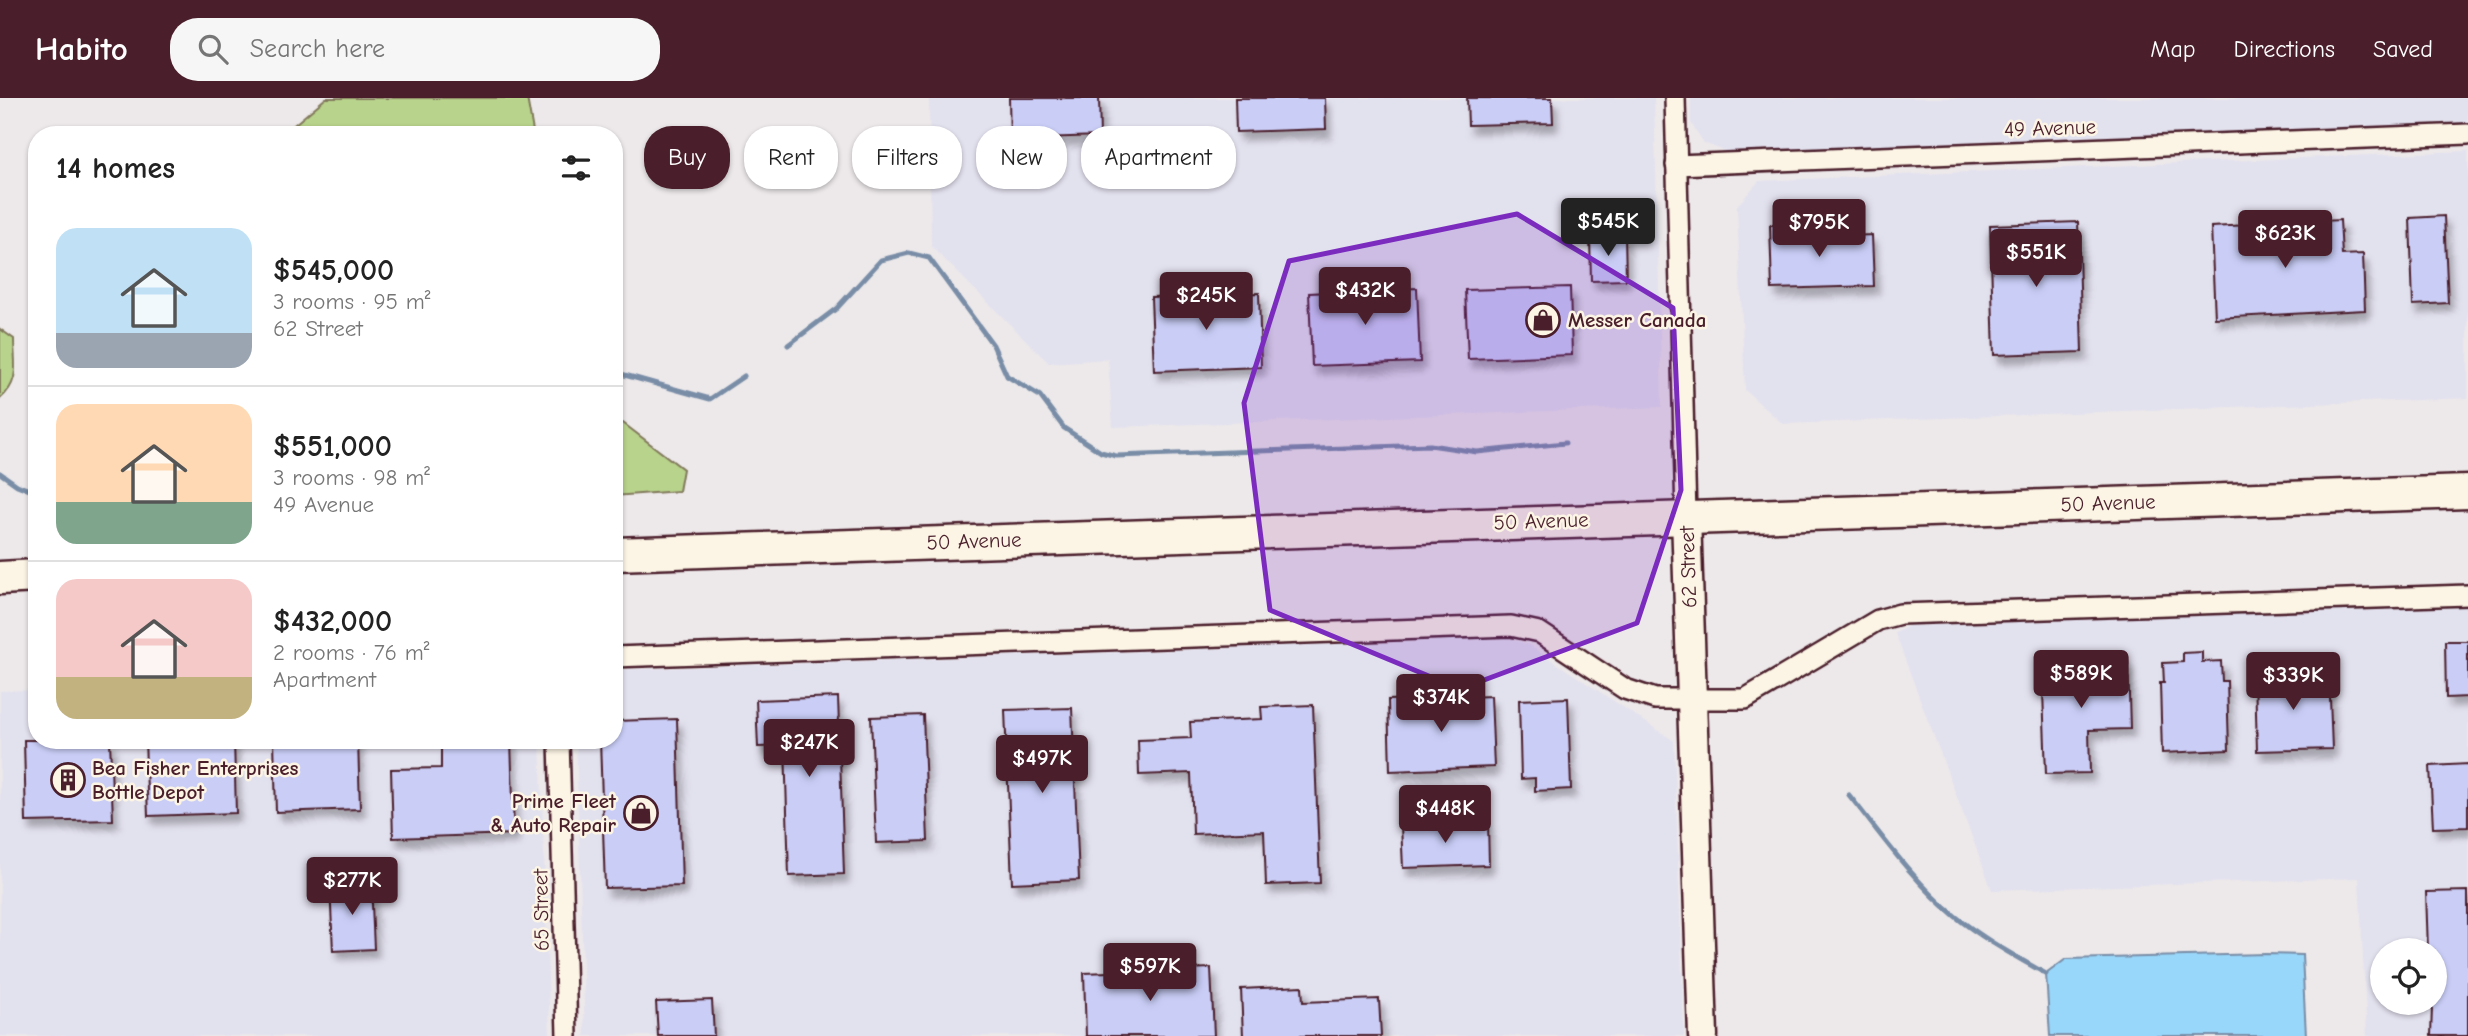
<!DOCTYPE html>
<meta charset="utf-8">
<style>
body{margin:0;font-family:"Comic Neue",sans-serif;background:#f6f6f6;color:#222;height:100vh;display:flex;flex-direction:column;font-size:26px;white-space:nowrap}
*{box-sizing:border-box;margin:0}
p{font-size:23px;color:#767676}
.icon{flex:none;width:38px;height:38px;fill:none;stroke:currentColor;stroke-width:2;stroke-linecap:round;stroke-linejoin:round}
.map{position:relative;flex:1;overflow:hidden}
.panel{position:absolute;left:28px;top:28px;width:595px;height:623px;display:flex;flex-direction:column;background:#fff;border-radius:28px;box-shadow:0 2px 5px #0004}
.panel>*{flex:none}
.hud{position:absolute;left:644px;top:28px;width:665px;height:63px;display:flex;gap:14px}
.tools{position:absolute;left:2370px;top:840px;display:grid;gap:14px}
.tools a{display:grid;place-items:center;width:77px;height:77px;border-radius:50%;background:#fff;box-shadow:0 2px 5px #0004;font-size:35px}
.price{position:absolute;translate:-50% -60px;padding:0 16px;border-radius:7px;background:#4a1f2b;color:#fff;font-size:23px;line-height:46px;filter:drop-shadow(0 2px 4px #0008)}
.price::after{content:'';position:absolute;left:50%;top:42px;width:21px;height:16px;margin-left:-10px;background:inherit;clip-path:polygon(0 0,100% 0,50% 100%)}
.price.on{background:#222;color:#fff}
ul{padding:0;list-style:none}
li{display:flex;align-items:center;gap:21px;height:175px;padding:0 28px}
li+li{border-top:2px solid #e0e0e0}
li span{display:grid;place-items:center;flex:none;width:196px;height:140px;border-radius:21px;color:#555}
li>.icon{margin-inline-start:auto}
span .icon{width:84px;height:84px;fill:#fffc;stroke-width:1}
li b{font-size:30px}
h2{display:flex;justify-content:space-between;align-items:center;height:84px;padding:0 28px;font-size:30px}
.tag{padding:0 24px;border-radius:28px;background:#fff;box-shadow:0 2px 5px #0004;font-size:24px;line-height:63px}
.tag.on{background:#4a1f2b;color:#fff}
header{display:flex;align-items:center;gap:42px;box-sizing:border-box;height:98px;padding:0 35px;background:#4a1f2b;color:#fff}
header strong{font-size:33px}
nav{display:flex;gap:38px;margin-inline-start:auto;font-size:24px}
.search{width:490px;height:63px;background:#f6f6f6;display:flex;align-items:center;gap:18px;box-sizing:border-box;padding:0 24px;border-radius:28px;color:#767676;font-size:26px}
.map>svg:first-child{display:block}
</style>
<header>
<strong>Habito</strong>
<div class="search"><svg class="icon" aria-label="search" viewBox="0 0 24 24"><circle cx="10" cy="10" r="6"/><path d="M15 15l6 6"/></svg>Search here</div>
<nav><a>Map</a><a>Directions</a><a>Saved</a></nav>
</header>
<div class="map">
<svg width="2468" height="938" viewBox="0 0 2468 938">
<defs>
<filter id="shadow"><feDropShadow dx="4.5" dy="8" stdDeviation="3.5" flood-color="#0004"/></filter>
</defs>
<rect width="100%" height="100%" fill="#ede9ea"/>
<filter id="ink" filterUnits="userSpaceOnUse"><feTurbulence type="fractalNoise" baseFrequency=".0143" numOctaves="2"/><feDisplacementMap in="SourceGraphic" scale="14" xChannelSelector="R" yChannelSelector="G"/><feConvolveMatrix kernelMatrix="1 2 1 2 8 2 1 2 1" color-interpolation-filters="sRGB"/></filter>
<g filter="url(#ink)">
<g fill="#e2e1ee" fill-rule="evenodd">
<path d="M 929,0 L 1654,0 L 1662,309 L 1113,329 L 1108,261 L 1049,265 L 931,148 Z"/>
<path d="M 1691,0 L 2468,0 L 2468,25 L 1727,54 L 1704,45 L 1691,25 Z"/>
<path d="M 2468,53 L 2468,300 L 1783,326 L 1745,292 L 1737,108 L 1759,83 Z"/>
<path d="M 2468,507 L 2468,938 L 2367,938 L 2359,780 L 1992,792 L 1895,535 L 1909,528 ZM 2382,852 L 2434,852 L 2434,905 L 2382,905 Z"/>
<path d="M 1510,540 L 1529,547 L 1674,643 L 1684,938 L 585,938 L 576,642 L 614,642 L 614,572 Z"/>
<path d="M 37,592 L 37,642 L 540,642 L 550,938 L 0,938 L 0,593 Z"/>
</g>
<g fill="#b8d38b" stroke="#81795b" stroke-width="2">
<path d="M 326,0 L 527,0 L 533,33 L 521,37 L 282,37 Z"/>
<path d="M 0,231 L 14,241 C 14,266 21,283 0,301 Z"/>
<path d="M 623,325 L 683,371 L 679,393 L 614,398 L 614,327 Z"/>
</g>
<path fill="#98d7fa" stroke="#798da7" stroke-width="2" d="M 2266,856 L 2302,857 L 2306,938 L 2050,938 L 2046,876 L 2066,861 Z"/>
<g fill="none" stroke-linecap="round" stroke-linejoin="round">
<g stroke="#798da7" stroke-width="5">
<path d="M 788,247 L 837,210 L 881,162 L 909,155 L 929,160 L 993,247 L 1007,278 L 1040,298 L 1064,330 L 1101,354 L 1116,358 L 1430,347 L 1477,354 L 1565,345"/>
<path d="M 614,274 L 710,301 L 744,278"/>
<path d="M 0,375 L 17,387 L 37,395"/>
<path d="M 1849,697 C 1882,738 1914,784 1955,818 C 1983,841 2015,858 2046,876"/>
</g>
</g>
<g fill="#cacef7" stroke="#4a1f2b" stroke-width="2" filter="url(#shadow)">
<path d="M 1009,0 L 1099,0 L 1100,38 L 1010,41 Z"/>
<path d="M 1235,0 L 1325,0 L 1326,31 L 1236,34 Z"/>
<path d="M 1467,0 L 1552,0 L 1553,25 L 1468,27 Z"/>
<path d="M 2444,118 L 2448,205 L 2413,207 L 2410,120 Z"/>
<path d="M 2340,122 L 2342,157 L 2363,156 L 2365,212 L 2215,220 L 2211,129 Z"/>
<path d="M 2078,124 L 2082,254 L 1994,257 L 1990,127 Z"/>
<path d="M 1823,126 L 1823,139 L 1872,137 L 1874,188 L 1772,191 L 1770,127 Z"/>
<path d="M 1625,136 L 1626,182 L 1591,183 L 1590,137 Z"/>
<path d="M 1570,189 L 1572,257 L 1468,261 L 1465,192 Z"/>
<path d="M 1417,190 L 1420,264 L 1312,268 L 1309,195 Z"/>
<path d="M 1259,195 L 1261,269 L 1154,273 L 1151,199 Z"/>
<path d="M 2445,543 L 2468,543 L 2468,599 L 2446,600 Z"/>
<path d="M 2202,554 L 2202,564 L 2221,563 L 2222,583 L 2227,583 L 2229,652 L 2162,655 L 2160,585 L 2164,585 L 2163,565 L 2183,564 L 2183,555 Z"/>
<path d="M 2128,563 L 2130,631 L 2089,632 L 2090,675 L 2046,676 L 2042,565 Z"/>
<path d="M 2329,575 L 2332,651 L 2257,653 L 2255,577 Z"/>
<path d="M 1491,598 L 1494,669 L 1390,673 L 1388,602 Z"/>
<path d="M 838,599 L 844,776 L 789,778 L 785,648 L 758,649 L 756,602 Z"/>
<path d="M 1568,600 L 1571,691 L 1535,693 L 1535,680 L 1521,681 L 1519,602 Z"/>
<path d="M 1313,607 L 1320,785 L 1266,787 L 1264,733 L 1193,736 L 1191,675 L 1139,677 L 1138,642 L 1191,640 L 1190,624 L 1262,621 L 1261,609 Z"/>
<path d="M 1072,610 L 1079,782 L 1012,785 L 1005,612 Z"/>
<path d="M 923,617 L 928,743 L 876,745 L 871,619 Z"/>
<path d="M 677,621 L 682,788 L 605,790 L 600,642 L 614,642 L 614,623 Z"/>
<path d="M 24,642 L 110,642 L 113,722 L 26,724 Z"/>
<path d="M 145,642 L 234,642 L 236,715 L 148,718 Z"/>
<path d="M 274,642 L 358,642 L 360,711 L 276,714 Z"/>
<path d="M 511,642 L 514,736 L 393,740 L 391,671 L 441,670 L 441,649 L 460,649 L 460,644 Z"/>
<path d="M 2468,666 L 2468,729 L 2433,730 L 2430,668 Z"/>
<path d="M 1488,724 L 1489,767 L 1403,770 L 1401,727 Z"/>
<path d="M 371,784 L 374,851 L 333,853 L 330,786 Z"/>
<path d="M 2468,793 L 2468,938 L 2431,938 L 2434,852 L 2428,852 L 2426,794 Z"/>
<path d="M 1211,870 L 1214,938 L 1086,938 L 1084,875 Z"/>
<path d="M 1302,888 L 1303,904 L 1379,901 L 1381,938 L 1243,938 L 1241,891 Z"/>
<path d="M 712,902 L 714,938 L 658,938 L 656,904 Z"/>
</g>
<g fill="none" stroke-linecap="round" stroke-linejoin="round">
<g stroke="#4a1f2b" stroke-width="24">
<g id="minor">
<path d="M 1675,0 L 1686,418"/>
<path d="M 1676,67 L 2468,36"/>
<path d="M 614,559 L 1511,528 L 1539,534 L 1625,591 L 1655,601 L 1745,601 L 1878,522 L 1900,516 L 2468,497"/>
<path d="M 559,642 L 567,938"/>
</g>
</g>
<g stroke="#4a1f2b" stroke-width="33">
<path id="secondary" d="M 1686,418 L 1703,938"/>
</g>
<g stroke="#4a1f2b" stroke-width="37">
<g id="primary">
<path d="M 614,456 L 2468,394"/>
<path d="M 0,480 L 37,478"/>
</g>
</g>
<use href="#minor" stroke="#fcf5e5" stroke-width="19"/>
<use href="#secondary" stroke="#fcf5e5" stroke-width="28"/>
<use href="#primary" stroke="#fcf5e5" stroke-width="32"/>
</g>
</g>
<path fill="#7b2cbf" fill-opacity="0.2" stroke="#7b2cbf" stroke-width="5" stroke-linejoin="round" d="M 1517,116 L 1673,210 L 1681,392 L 1637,525 L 1460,591 L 1270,512 L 1244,305 L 1289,163 Z"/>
<defs>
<g id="shop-ring" transform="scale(1.75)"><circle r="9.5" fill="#fcf5e5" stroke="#4a1f2b" stroke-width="1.5"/><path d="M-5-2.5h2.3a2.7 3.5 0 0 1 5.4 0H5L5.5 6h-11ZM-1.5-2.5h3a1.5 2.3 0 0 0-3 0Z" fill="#4a1f2b"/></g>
<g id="building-ring" transform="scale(1.75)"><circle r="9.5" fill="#fcf5e5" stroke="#4a1f2b" stroke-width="1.5"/><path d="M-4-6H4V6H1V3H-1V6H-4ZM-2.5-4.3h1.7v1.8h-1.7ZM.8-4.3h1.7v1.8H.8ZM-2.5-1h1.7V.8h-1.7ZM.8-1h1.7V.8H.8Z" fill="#4a1f2b"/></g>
</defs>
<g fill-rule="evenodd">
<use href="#shop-ring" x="1543" y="222"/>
<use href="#building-ring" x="68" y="682"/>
<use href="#shop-ring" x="641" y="715"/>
</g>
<g text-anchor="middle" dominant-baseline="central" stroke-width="5" stroke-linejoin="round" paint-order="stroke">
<g font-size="21" fill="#4a1f2b" stroke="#fcf5e5">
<text transform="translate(2050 30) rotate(-2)">49 Avenue</text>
<text transform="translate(2108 405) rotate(-2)">50 Avenue</text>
<text transform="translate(1541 423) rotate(-2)">50 Avenue</text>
<text transform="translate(974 443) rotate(-2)">50 Avenue</text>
<text transform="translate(1688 469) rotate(-92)">62 Street</text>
<text transform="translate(541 812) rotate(-91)">65 Street</text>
</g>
<g font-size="21" font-weight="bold" fill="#4a1f2b" stroke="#fcf5e5" text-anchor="start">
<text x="1568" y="222">Messer Canada</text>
<text x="92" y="670">Bea Fisher Enterprises<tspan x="92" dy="24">Bottle Depot</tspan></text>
<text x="616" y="703" text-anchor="end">Prime Fleet<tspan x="616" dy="24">&amp; Auto Repair</tspan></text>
</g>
</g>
</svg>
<div class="tools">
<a><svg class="icon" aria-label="locate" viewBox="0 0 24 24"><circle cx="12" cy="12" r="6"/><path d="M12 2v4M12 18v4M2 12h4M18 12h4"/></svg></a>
</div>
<b class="price on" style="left:1608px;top:160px">$545K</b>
<b class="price" style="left:1819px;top:161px">$795K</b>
<b class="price" style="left:2285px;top:172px">$623K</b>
<b class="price" style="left:2036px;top:191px">$551K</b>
<b class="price" style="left:1365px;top:229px">$432K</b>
<b class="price" style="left:1206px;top:234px">$245K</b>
<b class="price" style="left:2081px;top:612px">$589K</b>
<b class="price" style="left:2293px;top:614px">$339K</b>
<b class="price" style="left:1441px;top:636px">$374K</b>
<b class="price" style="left:809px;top:681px">$247K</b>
<b class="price" style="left:1042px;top:697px">$497K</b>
<b class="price" style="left:1445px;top:747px">$448K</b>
<b class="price" style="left:352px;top:819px">$277K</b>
<b class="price" style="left:1150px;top:905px">$597K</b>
<div class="hud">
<a class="tag on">Buy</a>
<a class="tag">Rent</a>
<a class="tag">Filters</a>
<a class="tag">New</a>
<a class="tag">Apartment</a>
</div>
<section class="panel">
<h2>14 homes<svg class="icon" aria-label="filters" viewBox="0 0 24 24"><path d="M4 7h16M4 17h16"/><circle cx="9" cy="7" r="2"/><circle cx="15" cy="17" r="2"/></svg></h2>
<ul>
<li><span style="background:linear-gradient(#bfe0f5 75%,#9aa5b1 0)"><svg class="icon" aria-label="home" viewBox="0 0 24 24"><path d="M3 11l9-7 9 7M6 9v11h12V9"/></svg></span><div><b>$545,000</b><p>3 rooms · 95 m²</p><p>62 Street</p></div></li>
<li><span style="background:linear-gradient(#ffd9b3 70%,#7fa58c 0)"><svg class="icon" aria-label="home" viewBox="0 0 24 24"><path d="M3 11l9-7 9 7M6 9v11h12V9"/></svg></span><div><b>$551,000</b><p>3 rooms · 98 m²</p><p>49 Avenue</p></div></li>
<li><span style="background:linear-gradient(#f6c9c9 70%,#c2b280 0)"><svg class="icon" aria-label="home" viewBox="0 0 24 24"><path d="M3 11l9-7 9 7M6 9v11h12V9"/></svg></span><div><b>$432,000</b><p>2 rooms · 76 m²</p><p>Apartment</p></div></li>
</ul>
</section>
</div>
